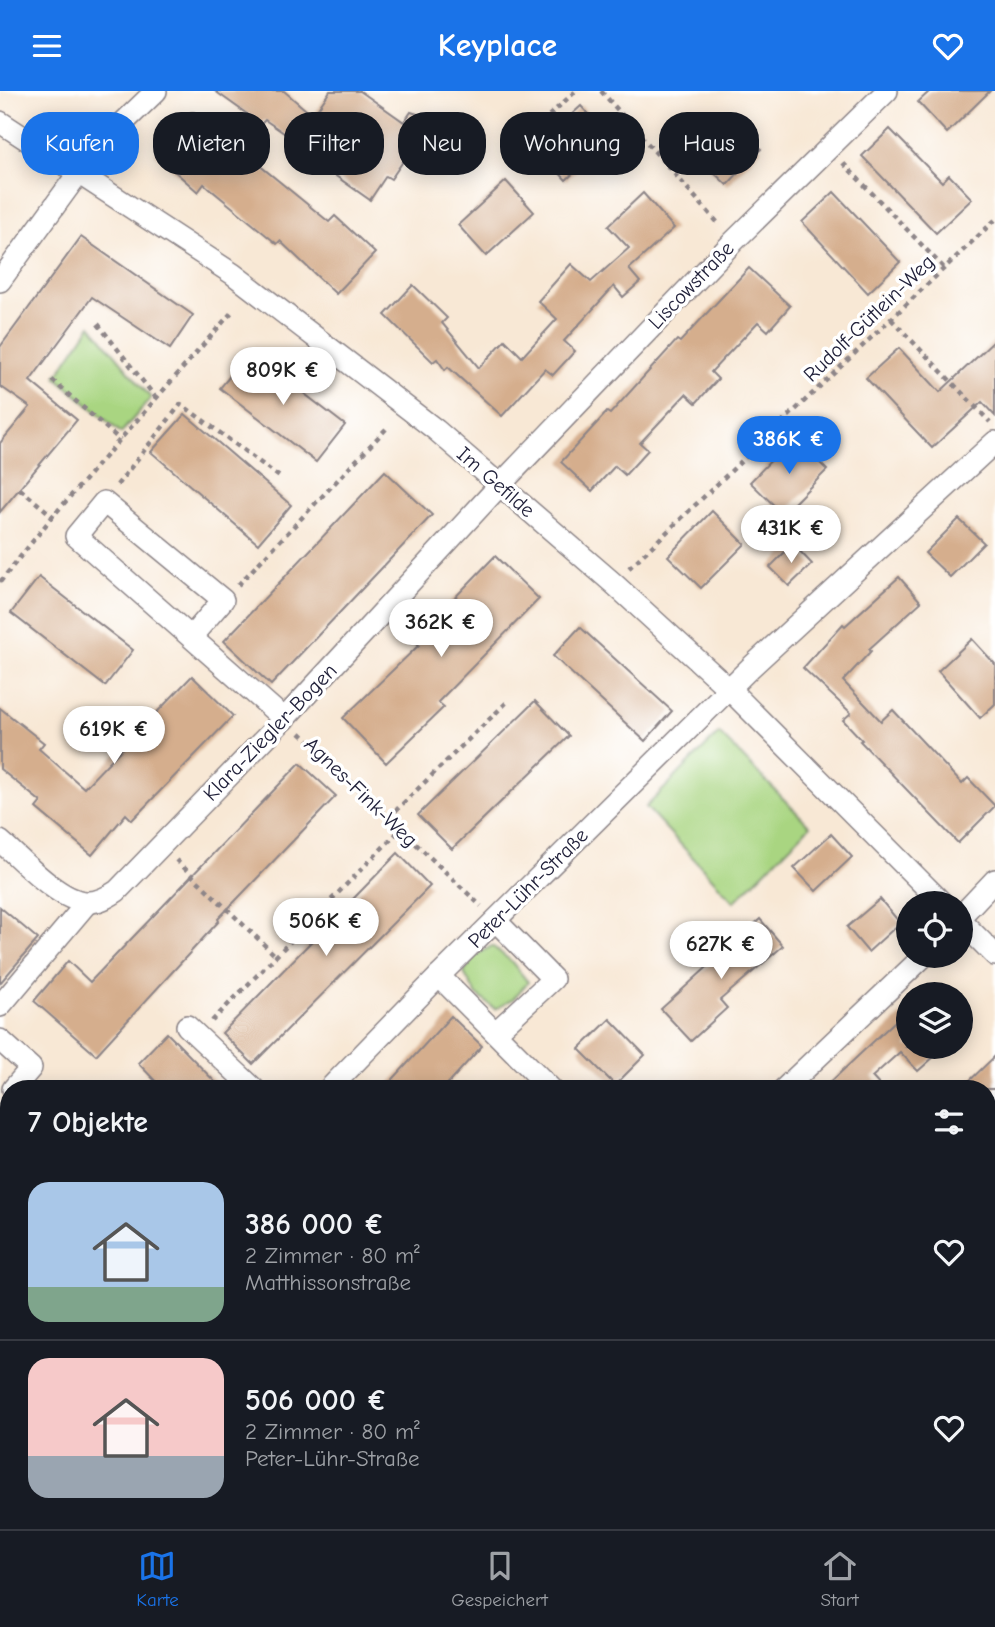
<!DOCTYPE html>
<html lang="de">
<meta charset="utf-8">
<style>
body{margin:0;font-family:"Comic Neue",sans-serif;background:#242831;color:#f1f3f6;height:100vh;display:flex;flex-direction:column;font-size:26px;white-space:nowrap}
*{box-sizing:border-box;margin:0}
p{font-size:23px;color:#9ea1a6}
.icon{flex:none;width:38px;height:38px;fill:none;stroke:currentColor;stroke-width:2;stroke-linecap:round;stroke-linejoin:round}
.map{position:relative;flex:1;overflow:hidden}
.sheet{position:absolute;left:0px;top:989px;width:996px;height:450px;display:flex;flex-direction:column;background:#171b24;border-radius:28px 28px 0 0;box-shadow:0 4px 18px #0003}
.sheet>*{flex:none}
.banner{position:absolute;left:21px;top:21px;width:954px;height:63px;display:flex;gap:14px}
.tools{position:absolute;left:896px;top:800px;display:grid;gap:14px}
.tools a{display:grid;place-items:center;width:77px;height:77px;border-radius:50%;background:#171b24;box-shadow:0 4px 18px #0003;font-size:35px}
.price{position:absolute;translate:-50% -60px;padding:0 16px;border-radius:24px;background:#fff;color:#222;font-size:23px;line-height:46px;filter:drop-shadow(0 2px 4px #0008)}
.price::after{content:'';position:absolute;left:50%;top:42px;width:21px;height:16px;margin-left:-10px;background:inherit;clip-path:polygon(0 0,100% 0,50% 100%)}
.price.on{background:#1a73e8;color:#fff}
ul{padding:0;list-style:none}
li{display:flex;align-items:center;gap:21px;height:175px;padding:0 28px}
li+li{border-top:2px solid #363941}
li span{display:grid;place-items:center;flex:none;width:196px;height:140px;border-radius:21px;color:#555}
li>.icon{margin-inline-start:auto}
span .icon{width:84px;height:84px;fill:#fffc;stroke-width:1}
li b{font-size:30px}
h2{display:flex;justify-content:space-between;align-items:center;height:84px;padding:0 28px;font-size:30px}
.pill{padding:0 24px;border-radius:28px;background:#171b24;box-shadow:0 4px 18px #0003;font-size:24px;line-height:63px}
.pill.on{background:#1a73e8;color:#fff}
header{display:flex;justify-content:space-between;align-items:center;height:91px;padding:0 28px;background:#1a73e8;color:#fff;font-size:32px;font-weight:800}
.tabs{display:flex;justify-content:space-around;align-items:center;height:98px;border-top:2px solid #363941;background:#171b24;font-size:19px;color:#9ea1a6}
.tabs a{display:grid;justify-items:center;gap:4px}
.tabs .on{color:#1a73e8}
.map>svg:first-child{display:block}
</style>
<header><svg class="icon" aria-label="menu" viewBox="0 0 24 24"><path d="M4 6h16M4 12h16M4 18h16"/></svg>Keyplace<svg class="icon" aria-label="heart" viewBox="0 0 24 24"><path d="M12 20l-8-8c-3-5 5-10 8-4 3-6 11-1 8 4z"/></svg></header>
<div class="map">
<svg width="995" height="1438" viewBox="0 0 995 1438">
<rect width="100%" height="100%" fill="#fff"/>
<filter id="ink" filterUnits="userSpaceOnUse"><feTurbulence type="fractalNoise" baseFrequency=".0143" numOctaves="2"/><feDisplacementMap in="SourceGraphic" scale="14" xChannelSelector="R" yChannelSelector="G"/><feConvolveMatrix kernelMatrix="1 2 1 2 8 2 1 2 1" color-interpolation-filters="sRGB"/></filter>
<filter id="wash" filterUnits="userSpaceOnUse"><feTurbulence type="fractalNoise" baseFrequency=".00686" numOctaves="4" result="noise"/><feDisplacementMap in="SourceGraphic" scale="28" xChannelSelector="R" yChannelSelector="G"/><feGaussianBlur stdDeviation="1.57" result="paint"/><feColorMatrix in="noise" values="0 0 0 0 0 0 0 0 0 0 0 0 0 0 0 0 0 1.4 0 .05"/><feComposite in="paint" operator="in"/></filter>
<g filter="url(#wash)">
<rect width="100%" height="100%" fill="#f8e8d5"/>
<g fill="#a9d581" stroke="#667c5e" stroke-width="2">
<path d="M 91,234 L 151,307 L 121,342 L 56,286 Z"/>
<path d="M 719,642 L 810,735 L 734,811 L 646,716 Z"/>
<path d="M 492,855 L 511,870 L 528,891 L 513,908 L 495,918 L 476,903 L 464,882 L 474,865 Z"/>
<path d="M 0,1258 L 9,1267 L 9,1430 L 226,1430 L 234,1438 L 0,1438 Z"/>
</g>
<g id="blocks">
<g fill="#d5ae8d">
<path d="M 215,0 L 284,0 L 313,25 L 330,0 L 360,0 L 404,31 L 411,21 L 436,29 L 447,36 L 431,60 L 421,52 L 410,68 L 406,66 L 391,88 L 386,85 L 370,109 L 323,76 L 326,71 L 265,29 L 261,33 Z"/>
<path d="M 930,0 L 990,0 L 947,42 L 918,11 Z"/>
<path d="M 581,15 L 611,48 L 566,89 L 536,56 Z"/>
<path d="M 191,21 L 194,21 L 329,131 L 335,125 L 375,162 L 336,203 L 280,150 L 277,153 L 204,93 L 198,101 L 155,63 Z"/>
<path d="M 722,22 L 761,58 L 727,94 L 689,58 Z"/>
<path d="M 890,38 L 942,91 L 949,84 L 972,108 L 936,142 L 862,65 Z"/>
<path d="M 506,90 L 534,121 L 486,165 L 458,134 Z"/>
<path d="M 834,101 L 900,171 L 868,202 L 802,131 Z"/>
<path d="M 643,102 L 674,137 L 629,178 L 640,191 L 623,206 L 614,195 L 564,250 L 575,260 L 553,284 L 545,278 L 502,325 L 448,276 L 445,279 L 437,268 L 433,271 L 385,224 L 413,194 L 447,227 L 442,232 L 479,277 L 505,249 L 522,266 L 557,228 L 538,210 L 571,173 L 591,191 L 629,157 L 608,135 Z"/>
<path d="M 81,146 L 193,224 L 170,258 L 92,206 L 30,290 L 77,329 L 0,421 L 0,352 L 30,316 L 0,295 L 0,256 Z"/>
<path d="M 749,177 L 790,215 L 768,240 L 758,231 L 711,281 L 718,288 L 696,312 L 686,303 L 640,352 L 648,359 L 625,384 L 615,375 L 592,400 L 561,371 L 607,321 L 610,323 L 677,249 L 680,251 Z"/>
<path d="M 995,249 L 995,325 L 982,311 L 932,357 L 866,287 L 899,257 L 940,301 Z"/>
<path d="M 250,261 L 345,334 L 316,371 L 220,297 Z"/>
<path d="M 185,323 L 291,414 L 258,453 L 151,361 Z"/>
<path d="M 794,346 L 827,379 L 783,423 L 750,391 Z"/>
<path d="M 385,380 L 432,424 L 271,594 L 224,550 Z"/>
<path d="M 712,420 L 745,453 L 701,497 L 668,465 Z"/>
<path d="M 959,428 L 984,452 L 950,486 L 925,462 Z"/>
<path d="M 793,453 L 812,473 L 789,495 L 770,476 Z"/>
<path d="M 495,465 L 539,508 L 438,611 L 444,616 L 386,672 L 343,627 L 419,554 L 414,549 Z"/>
<path d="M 39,486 L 133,559 L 105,595 L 11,522 Z"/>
<path d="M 899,486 L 921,511 L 869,558 L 871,560 L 843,590 L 881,630 L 893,619 L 962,693 L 968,687 L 995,715 L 958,752 L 860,650 L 862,649 L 843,629 L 851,622 L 803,577 L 843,533 L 845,535 Z"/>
<path d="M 580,536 L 672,620 L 645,650 L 553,565 Z"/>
<path d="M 972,548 L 995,573 L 995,613 L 980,627 L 938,580 Z"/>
<path d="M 192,585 L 233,625 L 132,729 L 126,723 L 92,764 L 36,717 L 41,711 L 0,678 L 0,617 L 44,652 L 39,658 L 84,697 Z"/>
<path d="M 535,610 L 569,645 L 452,758 L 418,724 Z"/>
<path d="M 300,672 L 336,705 L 218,828 L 219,830 L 96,964 L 34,910 L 68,870 L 90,891 Z"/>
<path d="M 831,743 L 852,766 L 816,800 L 794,777 Z"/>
<path d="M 398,762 L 430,795 L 253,973 L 222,942 Z"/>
<path d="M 880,808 L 900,832 L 868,861 L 847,836 Z"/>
<path d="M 0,816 L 38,848 L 0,892 Z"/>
<path d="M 760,828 L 783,855 L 720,909 L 727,917 L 691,950 L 661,918 Z"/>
<path d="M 908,918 L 908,953 L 906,956 L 945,956 L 918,980 L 900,961 L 872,986 L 883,998 L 823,998 Z"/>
<path d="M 451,925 L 482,955 L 443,998 L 384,998 Z"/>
<path d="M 610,928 L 645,964 L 615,994 L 579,958 Z"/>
<path d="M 167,942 L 182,957 L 222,998 L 163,998 L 138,972 Z"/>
<path d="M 995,965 L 995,998 L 961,998 Z"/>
</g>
</g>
</g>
<g filter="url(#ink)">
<use href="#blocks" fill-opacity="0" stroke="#8d8588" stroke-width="2"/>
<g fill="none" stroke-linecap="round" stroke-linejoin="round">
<g stroke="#8d8588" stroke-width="24">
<g id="minor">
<path d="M 0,31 L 233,183 L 436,339 L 613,492 L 729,598 L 942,812"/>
<path d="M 0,190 L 96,58 L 156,0"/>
<path d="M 191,546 L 223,509 L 104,411 L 76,445 L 284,628"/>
<path d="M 0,750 C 20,767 59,810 86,811 C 98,812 108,806 117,800 L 284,628 L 500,394 L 734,150 L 887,0"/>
<path d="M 961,825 L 995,789"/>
<path d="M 961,830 L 995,864"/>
<path d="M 439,885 L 551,998"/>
<path d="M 0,915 L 87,812"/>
<path d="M 187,935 L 254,998"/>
<path d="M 496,941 L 553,888 L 496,830"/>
<path d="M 0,949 L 31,977 L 13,998"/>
<path d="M 329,998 L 439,885 L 750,577 L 995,351"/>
<path d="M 784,998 L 925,864"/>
<path d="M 987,1240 L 995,1233"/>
<path d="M 987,1412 L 995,1420"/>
<path d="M 423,1430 L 431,1438"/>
<path d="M 780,1438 L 789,1430"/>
</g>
</g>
<g stroke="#8d8588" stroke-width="4.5" stroke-dasharray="5 5" stroke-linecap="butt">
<path d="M 601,0 L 719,133"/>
<path d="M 512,58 L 576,0"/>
<path d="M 843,72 L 944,177"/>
<path d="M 891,228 L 990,331"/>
<path d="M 98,233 L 156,307"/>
<path d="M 52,289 L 120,349"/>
<path d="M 117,394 L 181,313 L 281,387"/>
<path d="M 20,398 L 54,426"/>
<path d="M 629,477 L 995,129"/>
<path d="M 0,491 L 53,425 L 232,221"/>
<path d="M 238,494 L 386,338"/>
<path d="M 300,642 L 481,815"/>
<path d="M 388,727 L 509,609"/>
<path d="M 176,769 L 277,866"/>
<path d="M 212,930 L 401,738"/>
<path d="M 0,1376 L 9,1376"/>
<path d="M 119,1430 L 130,1438"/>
<path d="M 315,1438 L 324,1430"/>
</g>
<use href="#minor" stroke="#fff" stroke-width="21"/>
</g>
</g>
<g text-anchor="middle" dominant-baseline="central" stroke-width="7" stroke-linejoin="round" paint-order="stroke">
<g font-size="21" fill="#22223b" stroke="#fff">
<text transform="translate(691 194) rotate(-46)">Liscowstraße</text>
<text transform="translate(869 227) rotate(-44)">Rudolf-Gütlein-Weg</text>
<text transform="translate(496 391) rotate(41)">Im Gefilde</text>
<text transform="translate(270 641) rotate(-46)">Klara-Ziegler-Bogen</text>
<text transform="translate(361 701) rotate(44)">Agnes-Fink-Weg</text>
<text transform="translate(528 797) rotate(-45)">Peter-Lühr-Straße</text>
</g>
</g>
</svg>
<div class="tools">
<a><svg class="icon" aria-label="locate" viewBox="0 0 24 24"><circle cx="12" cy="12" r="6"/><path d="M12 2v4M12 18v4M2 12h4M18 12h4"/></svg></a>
<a><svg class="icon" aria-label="layers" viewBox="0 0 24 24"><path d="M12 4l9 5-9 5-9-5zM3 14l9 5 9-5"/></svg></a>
</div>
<b class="price" style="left:283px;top:316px">809K €</b>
<b class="price on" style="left:789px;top:385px">386K €</b>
<b class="price" style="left:791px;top:474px">431K €</b>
<b class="price" style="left:441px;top:568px">362K €</b>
<b class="price" style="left:114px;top:675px">619K €</b>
<b class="price" style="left:326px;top:867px">506K €</b>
<b class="price" style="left:721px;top:890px">627K €</b>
<div class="banner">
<a class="pill on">Kaufen</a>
<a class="pill">Mieten</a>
<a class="pill">Filter</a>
<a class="pill">Neu</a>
<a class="pill">Wohnung</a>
<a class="pill">Haus</a>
</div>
<section class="sheet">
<h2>7 Objekte<svg class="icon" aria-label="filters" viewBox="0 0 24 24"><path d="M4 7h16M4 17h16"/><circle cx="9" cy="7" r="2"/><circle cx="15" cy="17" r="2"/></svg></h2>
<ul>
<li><span style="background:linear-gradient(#a9c7e8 75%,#7fa58c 0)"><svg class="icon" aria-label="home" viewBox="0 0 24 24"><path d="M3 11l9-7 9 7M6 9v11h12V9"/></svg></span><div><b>386 000 €</b><p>2 Zimmer · 80 m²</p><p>Matthissonstraße</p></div><svg class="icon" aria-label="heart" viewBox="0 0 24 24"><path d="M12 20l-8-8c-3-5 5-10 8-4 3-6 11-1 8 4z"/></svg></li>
<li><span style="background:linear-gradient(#f6c9c9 70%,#9aa5b1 0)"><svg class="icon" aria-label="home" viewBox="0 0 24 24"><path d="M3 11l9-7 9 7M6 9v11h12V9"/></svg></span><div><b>506 000 €</b><p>2 Zimmer · 80 m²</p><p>Peter-Lühr-Straße</p></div><svg class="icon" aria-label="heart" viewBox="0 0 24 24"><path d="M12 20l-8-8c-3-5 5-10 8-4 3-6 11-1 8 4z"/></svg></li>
</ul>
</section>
</div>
<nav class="tabs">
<a class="on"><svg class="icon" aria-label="map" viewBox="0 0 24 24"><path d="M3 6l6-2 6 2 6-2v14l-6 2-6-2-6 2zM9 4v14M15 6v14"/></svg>Karte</a>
<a><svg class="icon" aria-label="saved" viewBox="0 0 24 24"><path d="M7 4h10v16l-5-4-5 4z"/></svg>Gespeichert</a>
<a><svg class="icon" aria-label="home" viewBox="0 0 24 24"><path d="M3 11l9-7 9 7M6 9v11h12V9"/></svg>Start</a>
</nav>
